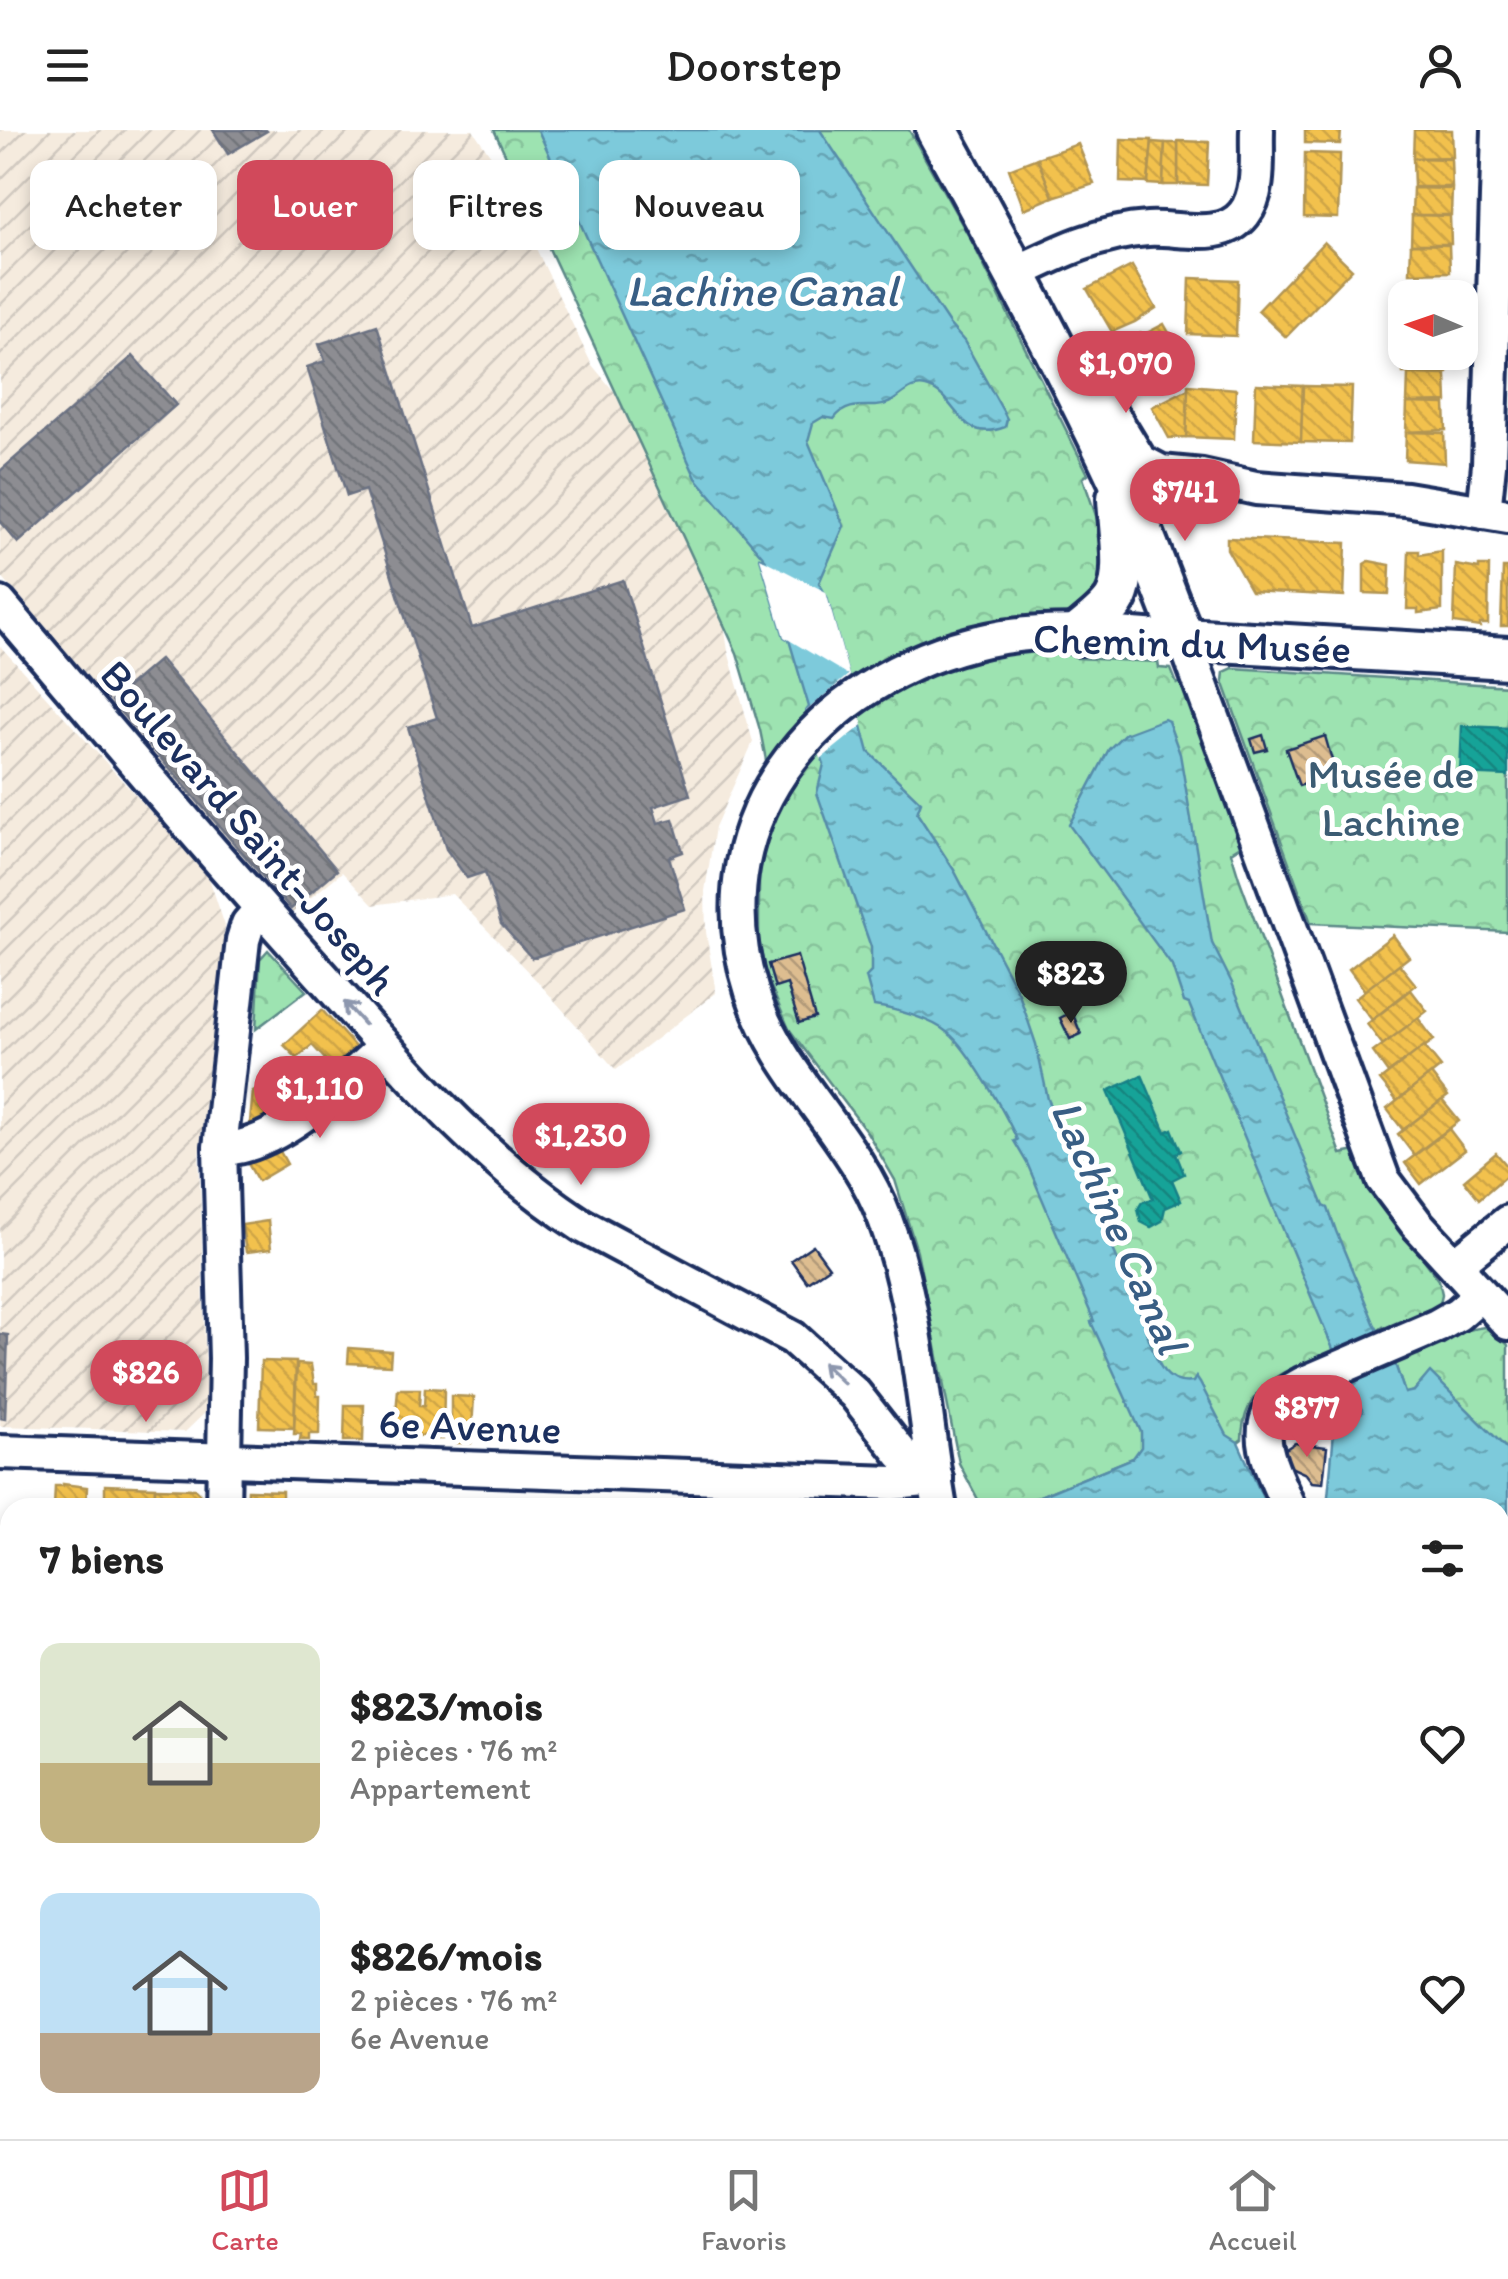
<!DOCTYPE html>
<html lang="fr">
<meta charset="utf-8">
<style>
body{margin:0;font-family:Itim,sans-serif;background:#f6f6f6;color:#222;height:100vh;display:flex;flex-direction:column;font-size:38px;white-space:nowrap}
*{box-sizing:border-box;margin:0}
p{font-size:32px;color:#767676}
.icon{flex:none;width:55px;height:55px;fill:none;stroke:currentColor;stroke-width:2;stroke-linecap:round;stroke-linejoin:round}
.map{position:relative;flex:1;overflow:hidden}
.panel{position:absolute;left:0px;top:1368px;width:1510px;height:642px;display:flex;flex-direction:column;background:#fff;border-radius:30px 30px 0 0;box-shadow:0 5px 15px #0003}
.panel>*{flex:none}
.top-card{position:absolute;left:30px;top:30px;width:1000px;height:90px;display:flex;gap:20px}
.needle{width:65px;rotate:272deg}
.buttons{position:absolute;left:1388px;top:150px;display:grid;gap:20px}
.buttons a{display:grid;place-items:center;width:90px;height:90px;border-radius:20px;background:#fff;box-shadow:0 5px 15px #0003;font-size:50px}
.price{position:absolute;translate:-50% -85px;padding:0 22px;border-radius:35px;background:#d1495b;color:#fff;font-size:32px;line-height:65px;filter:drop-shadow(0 2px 5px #0008)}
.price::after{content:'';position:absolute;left:50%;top:60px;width:30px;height:22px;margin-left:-15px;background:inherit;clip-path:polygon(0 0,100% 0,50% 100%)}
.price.active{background:#222;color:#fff}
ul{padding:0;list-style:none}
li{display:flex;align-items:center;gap:30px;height:250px;padding:0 40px}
li span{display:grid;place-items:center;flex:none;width:280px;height:200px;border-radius:20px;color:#555}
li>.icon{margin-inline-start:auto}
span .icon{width:120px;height:120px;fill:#fffc;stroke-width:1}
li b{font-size:42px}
h2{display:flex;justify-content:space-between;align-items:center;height:120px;padding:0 40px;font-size:42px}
.chip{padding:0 35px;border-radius:20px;background:#fff;box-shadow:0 5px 15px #0003;font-size:35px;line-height:90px}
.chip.active{background:#d1495b;color:#fff}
header{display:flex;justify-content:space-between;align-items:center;height:130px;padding:0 40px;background:#fff;font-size:45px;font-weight:600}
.menu{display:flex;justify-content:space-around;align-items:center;height:140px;border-top:2px solid #e0e0e0;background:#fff;font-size:28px;color:#767676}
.menu a{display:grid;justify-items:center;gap:5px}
.menu .active{color:#d1495b}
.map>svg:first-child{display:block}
</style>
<header><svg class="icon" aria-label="menu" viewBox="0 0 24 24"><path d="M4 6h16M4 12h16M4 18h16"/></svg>Doorstep<svg class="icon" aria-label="person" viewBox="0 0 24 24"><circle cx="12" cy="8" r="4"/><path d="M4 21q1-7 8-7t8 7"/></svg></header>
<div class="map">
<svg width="1508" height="2009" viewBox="0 0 1508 2009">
<defs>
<pattern id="industrial-furrows" width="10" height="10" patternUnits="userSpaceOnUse" patternTransform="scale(2.5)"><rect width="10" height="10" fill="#f5ebde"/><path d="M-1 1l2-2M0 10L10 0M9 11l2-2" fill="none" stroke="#d1cac1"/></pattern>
<pattern id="park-crowns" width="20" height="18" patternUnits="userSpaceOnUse" patternTransform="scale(2.5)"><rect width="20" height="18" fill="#9de3b1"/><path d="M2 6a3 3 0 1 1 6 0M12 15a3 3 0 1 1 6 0" fill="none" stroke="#87c39b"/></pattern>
<pattern id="water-ripples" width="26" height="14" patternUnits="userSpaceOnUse" patternTransform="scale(2.5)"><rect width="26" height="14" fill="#7dcadb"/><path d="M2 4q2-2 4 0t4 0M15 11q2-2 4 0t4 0" fill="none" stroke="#66a4b5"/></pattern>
<pattern id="homes-back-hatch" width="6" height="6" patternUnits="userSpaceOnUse" patternTransform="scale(2.5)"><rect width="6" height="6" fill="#f2c14e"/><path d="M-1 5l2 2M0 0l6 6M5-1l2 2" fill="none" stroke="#cfa646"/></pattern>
<pattern id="public-back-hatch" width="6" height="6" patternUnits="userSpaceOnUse" patternTransform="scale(2.5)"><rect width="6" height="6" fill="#17a398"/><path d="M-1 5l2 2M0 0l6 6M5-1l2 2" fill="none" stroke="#14857f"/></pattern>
<pattern id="industry-back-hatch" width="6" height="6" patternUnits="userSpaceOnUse" patternTransform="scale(2.5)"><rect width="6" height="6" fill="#8d8d92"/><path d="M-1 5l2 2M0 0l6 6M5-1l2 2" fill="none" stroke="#72747a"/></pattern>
<pattern id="building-back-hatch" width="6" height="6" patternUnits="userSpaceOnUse" patternTransform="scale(2.5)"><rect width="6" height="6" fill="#ddbd90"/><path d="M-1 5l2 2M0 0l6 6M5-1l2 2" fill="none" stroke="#b29a79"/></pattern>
</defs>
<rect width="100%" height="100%" fill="#fff"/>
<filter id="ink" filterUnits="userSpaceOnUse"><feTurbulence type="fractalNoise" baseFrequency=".01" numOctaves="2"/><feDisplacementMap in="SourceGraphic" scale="20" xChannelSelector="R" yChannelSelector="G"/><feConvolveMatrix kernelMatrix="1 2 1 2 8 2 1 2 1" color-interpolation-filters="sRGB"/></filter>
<g filter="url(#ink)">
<g fill="url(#industrial-furrows)">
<path d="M 0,0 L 473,0 L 493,29 L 592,235 L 753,428 L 721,475 L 728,521 L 753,612 L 715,697 L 705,761 L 706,802 L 716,863 L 616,940 L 538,852 L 452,764 L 373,775 L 342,742 L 291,784 L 0,445 Z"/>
<path d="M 0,516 L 208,745 L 225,796 L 199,1026 L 207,1281 L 185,1302 L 0,1296 Z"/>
</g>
<g fill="url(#park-crowns)" stroke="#5c8988" stroke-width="2.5">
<path d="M 494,0 L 909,0 L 972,112 L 1088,344 L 1083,348 L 1103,406 L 1098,407 L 1100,417 L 1106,417 L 1108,434 L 1097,471 L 1071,485 L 1077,528 L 1158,532 L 1159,538 L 1171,539 L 1177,554 L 1182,552 L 1245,713 L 1231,722 L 1239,748 L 1341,1024 L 1356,1021 L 1386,1078 L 1439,1150 L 1442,1164 L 1439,1178 L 1388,1207 L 1383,1197 C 1337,1233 1243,1229 1242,1309 L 1238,1312 L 1133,1328 L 1013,1377 L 982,1377 L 959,1333 L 917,1121 L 895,1050 L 867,1002 L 789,899 L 765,843 L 759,809 L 759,727 L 776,680 L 760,600 L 737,523 Z"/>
<path d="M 1233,538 L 1508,556 L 1508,802 L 1311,793 L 1223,551 L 1224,542 Z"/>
<path d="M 268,820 L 306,861 L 256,899 L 260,829 Z"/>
<path d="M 1484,1197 L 1496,1203 L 1508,1215 L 1508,1320 L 1430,1243 L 1414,1261 L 1405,1264 L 1393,1228 L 1417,1224 L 1461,1201 Z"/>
</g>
<g fill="url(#water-ripples)" stroke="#568ca9" stroke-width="2.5">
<path d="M 538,0 L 820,0 L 949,194 L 964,211 L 1003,281 L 1007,289 L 1005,297 C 958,315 958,265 926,257 C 905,252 898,276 876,276 C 860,276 845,274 834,289 L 823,287 L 813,293 L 808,311 L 844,396 L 819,453 L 827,467 L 869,622 L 921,672 L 917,683 L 954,740 L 1019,864 L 1036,914 L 1048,969 L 1146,1195 L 1145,1198 C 1155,1223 1160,1257 1193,1252 L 1196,1247 L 1200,1253 L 1227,1305 L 1238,1312 L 1267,1377 L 1013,1377 L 1133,1328 L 1141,1317 L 1141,1302 L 1091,1192 L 1094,1191 L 1027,1033 L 1014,1011 L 1017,1010 C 1007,986 968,918 948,903 C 932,889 895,879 874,876 L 866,847 L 871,842 L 871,817 L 817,663 L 824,634 L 806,581 L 809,577 L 789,510 L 784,507 L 760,428 L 765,429 L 696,348 Z"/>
<path d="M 1164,589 L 1168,591 L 1180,624 L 1212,813 L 1232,853 L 1324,1076 L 1328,1078 L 1336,1101 L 1374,1193 L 1393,1228 L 1405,1263 L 1414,1261 L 1430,1242 L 1508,1320 L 1508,1833 L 1500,1819 L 1500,1378 L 1327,1377 L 1336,1281 L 1354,1285 L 1363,1282 L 1357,1268 L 1353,1267 L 1189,874 L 1184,872 L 1172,836 L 1069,695 L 1109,619 L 1124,604 Z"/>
<path d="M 1500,1926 L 1508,1944 L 1508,2009 L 1085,2009 L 1085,2000 L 1500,2000 Z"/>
<path d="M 976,2000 L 1045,2000 L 1044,2009 L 976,2009 Z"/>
</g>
<path fill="#fff" d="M 760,428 L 826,462 L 863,595 L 821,629 L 806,581 L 848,545 L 784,507 Z"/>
<g fill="url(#homes-back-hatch)" stroke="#b29553" stroke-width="2.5">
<path d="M 1305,0 L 1341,0 L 1340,14 L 1305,13 Z"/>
<path d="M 1414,0 L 1452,0 L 1453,27 L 1413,28 Z"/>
<path d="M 1121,9 L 1152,10 L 1148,53 L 1120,52 Z"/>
<path d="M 1178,11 L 1209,12 L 1207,55 L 1178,54 Z"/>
<path d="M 1152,12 L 1165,13 L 1163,55 L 1148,54 Z"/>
<path d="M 1165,13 L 1178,13 L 1178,55 L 1163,55 Z"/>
<path d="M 1078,14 L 1094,54 L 1053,67 L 1037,28 Z"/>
<path d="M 1305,23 L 1340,24 L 1338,88 L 1304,87 Z"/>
<path d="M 1037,28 L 1053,67 L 1024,79 L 1009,39 Z"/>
<path d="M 1413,28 L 1451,29 L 1452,57 L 1414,57 Z"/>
<path d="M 1413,58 L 1452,59 L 1451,85 L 1412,85 Z"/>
<path d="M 1412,85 L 1450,86 L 1451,114 L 1411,114 Z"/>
<path d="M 1324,112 L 1352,139 L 1286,207 L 1258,181 Z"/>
<path d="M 1411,114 L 1449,115 L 1450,142 L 1410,143 Z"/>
<path d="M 1132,136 L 1156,178 L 1135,192 L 1112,202 L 1087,159 Z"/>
<path d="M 1190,148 L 1238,150 L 1236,206 L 1188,204 Z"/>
<path d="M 1446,157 L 1450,157 L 1450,168 L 1405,169 L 1405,160 L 1409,159 Z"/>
<path d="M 1164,194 L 1188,236 L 1144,261 L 1121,219 L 1141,203 L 1143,205 Z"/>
<path d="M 1408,222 L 1449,222 L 1448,243 L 1403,243 L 1403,234 L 1408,234 Z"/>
<path d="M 1408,244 L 1446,245 L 1447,272 L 1407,273 Z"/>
<path d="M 1256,254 L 1303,256 L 1301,312 L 1254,310 Z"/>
<path d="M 1188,255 L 1236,259 L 1234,309 L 1186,307 Z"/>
<path d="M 1303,256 L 1352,257 L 1350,313 L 1301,312 Z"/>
<path d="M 1188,259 L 1186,307 L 1169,308 L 1152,277 Z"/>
<path d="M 1407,273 L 1445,274 L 1446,300 L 1406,302 Z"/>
<path d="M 1406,302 L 1444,303 L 1445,333 L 1405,330 Z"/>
<path d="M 1227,408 L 1346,413 L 1344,466 L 1251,461 L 1227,419 Z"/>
<path d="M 1409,421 L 1419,421 L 1419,425 L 1442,421 L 1442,480 L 1418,483 L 1418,479 L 1407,479 Z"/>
<path d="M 1369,431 L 1390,435 L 1389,464 L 1364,463 L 1364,434 Z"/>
<path d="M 1456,435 L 1479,439 L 1479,436 L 1489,436 L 1488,494 L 1480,494 L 1480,497 L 1454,493 Z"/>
<path d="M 1503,438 L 1508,438 L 1508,496 L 1501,496 Z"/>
<path d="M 1393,805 L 1409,827 L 1365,861 L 1349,839 Z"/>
<path d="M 1399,834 L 1416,855 L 1372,890 L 1355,868 Z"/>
<path d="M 1411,860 L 1427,881 L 1383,915 L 1367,894 Z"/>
<path d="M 322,880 L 355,917 L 323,946 L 315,938 L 325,929 L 312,915 L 297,928 L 284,915 Z"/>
<path d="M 1418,888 L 1434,910 L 1388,943 L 1373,922 Z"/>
<path d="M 1424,916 L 1441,937 L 1397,971 L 1380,950 Z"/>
<path d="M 286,940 L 303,966 L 284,978 L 268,952 Z"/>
<path d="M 1431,944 L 1448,966 L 1403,1000 L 1387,979 Z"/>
<path d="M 268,952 L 284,978 L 253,997 L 250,992 L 253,961 Z"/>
<path d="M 1442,970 L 1459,991 L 1414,1025 L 1398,1004 Z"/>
<path d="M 1449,999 L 1465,1020 L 1421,1054 L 1405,1033 Z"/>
<path d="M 277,1016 L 287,1034 L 258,1051 L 247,1032 Z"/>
<path d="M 1496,1023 L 1508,1037 L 1508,1044 L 1479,1069 L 1464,1050 Z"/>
<path d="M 268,1091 L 271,1119 L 246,1122 L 242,1095 Z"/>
<path d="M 349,1218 L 391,1221 L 390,1235 L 348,1233 Z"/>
<path d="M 261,1231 L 296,1232 L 294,1298 L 259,1297 Z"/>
<path d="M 297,1234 L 311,1235 L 314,1254 L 317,1254 L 317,1266 L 320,1266 L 319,1304 L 309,1304 L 309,1310 L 300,1310 L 301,1304 L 294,1304 Z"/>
<path d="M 425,1258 L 444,1259 L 443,1309 L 433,1309 L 433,1305 L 394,1308 L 398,1259 L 420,1259 L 419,1276 L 424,1276 Z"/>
<path d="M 451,1266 L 474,1267 L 471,1313 L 451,1313 Z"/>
<path d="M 345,1275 L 364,1275 L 363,1311 L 344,1311 Z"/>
<path d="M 63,1354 L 87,1357 L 86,1378 L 54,1378 L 55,1356 L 63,1356 Z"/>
<path d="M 105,1355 L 155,1357 L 155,1378 L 105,1378 Z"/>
<path d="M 155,1358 L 195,1359 L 200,1364 L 199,1378 L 155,1378 Z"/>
<path d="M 248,1360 L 282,1361 L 282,1374 L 276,1374 L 276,1378 L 247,1378 Z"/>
<rect x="0" y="1500" width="10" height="32"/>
<rect x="0" y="1648" width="10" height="32"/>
<path d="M 0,1957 L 5,1957 L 3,2008 L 0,2008 Z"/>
<path d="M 225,2000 L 266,2000 L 267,2009 L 225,2009 Z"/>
<path d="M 304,2000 L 348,2000 L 348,2009 L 305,2009 Z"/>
<path d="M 364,2000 L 403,2000 L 403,2009 L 361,2009 Z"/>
<rect x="412" y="2000" width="21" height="9"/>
<path d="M 531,2000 L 554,2000 L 554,2009 L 530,2009 Z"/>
<path d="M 563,2000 L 590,2000 L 589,2009 L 563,2009 Z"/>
<rect x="618" y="2000" width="30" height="9"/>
<path d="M 678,2000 L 695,2000 L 695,2009 L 677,2009 Z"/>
<path d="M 695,2000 L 713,2000 L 712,2009 L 695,2009 Z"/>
<path d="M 731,2000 L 753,2000 L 753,2009 L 723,2009 L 731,2007 Z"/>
<path d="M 807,2000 L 851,2000 L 850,2009 L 791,2009 L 791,2006 L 805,2007 Z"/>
<path d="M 907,2000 L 933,2000 L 944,2002 L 943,2009 L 902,2009 Z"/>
<path d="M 90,2002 L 138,2002 L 137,2009 L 90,2009 Z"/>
</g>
<g fill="url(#public-back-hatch)" stroke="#188087" stroke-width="2.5">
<path d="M 1462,596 L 1508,598 L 1508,646 L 1460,644 Z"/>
<path d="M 1142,945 L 1166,1002 L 1172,999 L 1181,1021 L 1176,1024 L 1184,1044 L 1172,1050 L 1181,1071 L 1165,1078 L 1162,1091 L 1151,1097 L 1141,1092 L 1138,1079 L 1142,1072 L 1153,1069 L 1108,961 Z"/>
</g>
<g fill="url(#industry-back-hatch)" stroke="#6b7182" stroke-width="2.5">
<path d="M 213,0 L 266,0 L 267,1 L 228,24 Z"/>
<path d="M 377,195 L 472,498 L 623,450 L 690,665 L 653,677 L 658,693 L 673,689 L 683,722 L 669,727 L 685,779 L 532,828 L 501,794 L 485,742 L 467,748 L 446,719 L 408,597 L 437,588 L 365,360 L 347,366 L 307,237 L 325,231 L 319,214 Z"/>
<path d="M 133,226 L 176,275 L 18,413 L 0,392 L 0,341 Z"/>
<path d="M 160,529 L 337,740 L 291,779 L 111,571 Z"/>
<path d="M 0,1204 L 8,1205 L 5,1289 L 0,1288 Z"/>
</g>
<g fill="url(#building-back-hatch)" stroke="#1b2f5e" stroke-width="2.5">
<path d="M 1263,605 L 1267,619 L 1255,622 L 1251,609 Z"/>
<path d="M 1325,606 L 1336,644 L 1299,656 L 1286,619 Z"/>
<path d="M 797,826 L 815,888 L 799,893 L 787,854 L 775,858 L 768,834 Z"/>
<path d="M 1072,882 L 1081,904 L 1070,909 L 1060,888 Z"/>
<path d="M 813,1115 L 829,1137 L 807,1152 L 791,1130 Z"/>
<path d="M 1295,1313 L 1327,1317 L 1323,1353 L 1312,1352 L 1306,1344 L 1284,1334 L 1281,1322 Z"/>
</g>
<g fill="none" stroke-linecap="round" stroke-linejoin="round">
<g stroke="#1b2f5e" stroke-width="40">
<g id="minor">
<path d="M 1016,143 C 1059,122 1100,102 1148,99 C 1179,97 1222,112 1244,84 C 1261,62 1256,26 1257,0"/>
<path d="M 1074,256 L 1114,288 L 1140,331 L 1161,342 L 1202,346 L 1256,358 L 1406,369 L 1508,386"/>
<path d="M 1484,382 L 1489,335 L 1499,0"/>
<path d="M 0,474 C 106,599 212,724 322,846 C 402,936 482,1031 583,1096 L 793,1208 L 855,1264 L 902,1324 L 936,1349"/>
<path d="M 220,1018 C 272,1023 348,950 384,917"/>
<path d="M 1455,1135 L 1508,1092"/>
<path d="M 0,1322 L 893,1353 L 936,1349"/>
<path d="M 223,1378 L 226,1228 L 220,1018 L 243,810 L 248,794 L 261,779"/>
<path d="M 940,1378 C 923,1282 919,1181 885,1089 C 854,1005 779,947 752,862 C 694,682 831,536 1003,507 C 1061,498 1126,504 1184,509 L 1383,1049 L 1416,1093 L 1508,1193"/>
<path d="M 1289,1378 C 1268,1330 1241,1285 1302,1254 L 1437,1196 L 1458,1184 L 1481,1164"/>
<path d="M 0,1565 L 10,1565"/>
<path d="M 0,1703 L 10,1703"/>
<path d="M 0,1922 L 10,1923"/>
<path d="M 186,2009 L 186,2000"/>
<path d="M 875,2009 L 877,2000"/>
</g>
</g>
<g stroke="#1b2f5e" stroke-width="48">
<g id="major">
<path d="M 937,0 C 1005,123 1072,247 1130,374 C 1150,418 1165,465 1184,509 L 1508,528"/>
<path d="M 1079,504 C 1091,494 1105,484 1114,471 C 1129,448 1119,397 1118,368"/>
</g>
</g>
<use href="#minor" stroke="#fff" stroke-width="32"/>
<use href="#major" stroke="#fff" stroke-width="40"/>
</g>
<defs><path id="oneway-shaft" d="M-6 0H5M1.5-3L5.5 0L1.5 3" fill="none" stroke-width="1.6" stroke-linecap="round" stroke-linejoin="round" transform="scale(2.5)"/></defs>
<g stroke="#8d97ae">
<use href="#oneway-shaft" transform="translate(354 883) rotate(-132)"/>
<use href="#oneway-shaft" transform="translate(833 1243) rotate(-136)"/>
</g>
</g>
<g text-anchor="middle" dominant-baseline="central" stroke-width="10" stroke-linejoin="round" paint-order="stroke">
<g font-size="42" fill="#1b2f5e" stroke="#fff">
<text transform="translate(1192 513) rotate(2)">Chemin du Musée</text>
<text transform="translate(249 697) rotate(49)">Boulevard Saint-Joseph</text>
<text transform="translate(470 1296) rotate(2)">6e Avenue</text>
</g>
<g font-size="42" fill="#3c5c73" stroke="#fff">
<text x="1391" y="643">Musée de<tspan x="1391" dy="48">Lachine</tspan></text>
</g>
<g font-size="45" font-style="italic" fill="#385e84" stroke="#fff">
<text x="762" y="160">Lachine Canal</text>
<text transform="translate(1120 1096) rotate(66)">Lachine Canal</text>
</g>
</g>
</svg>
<div class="buttons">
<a><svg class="needle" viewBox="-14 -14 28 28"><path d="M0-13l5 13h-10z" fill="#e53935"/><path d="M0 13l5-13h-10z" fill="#767676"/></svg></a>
</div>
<b class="price" style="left:1126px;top:286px">$1,070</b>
<b class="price" style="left:1185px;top:414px">$741</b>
<b class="price active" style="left:1071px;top:896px">$823</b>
<b class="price" style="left:320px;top:1011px">$1,110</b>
<b class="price" style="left:581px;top:1058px">$1,230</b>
<b class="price" style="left:146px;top:1295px">$826</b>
<b class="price" style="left:1307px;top:1330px">$877</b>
<div class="top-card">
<a class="chip">Acheter</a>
<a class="chip active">Louer</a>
<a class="chip">Filtres</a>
<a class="chip">Nouveau</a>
</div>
<section class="panel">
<h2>7 biens<svg class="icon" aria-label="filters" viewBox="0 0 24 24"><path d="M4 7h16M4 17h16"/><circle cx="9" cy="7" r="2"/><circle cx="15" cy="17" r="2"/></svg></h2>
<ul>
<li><span style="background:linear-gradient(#dfe7d0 60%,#c2b280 0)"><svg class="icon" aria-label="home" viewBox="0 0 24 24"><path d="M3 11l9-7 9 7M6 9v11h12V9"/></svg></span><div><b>$823/mois</b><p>2 pièces · 76 m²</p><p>Appartement</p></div><svg class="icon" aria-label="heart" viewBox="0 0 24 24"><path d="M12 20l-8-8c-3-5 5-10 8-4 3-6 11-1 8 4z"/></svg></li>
<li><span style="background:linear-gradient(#bfe0f5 70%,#b9a48a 0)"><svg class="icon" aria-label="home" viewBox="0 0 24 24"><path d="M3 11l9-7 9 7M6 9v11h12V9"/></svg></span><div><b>$826/mois</b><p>2 pièces · 76 m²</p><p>6e Avenue</p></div><svg class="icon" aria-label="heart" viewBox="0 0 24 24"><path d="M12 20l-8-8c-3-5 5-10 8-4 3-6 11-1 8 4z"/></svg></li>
</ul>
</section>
</div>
<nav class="menu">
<a class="active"><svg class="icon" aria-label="map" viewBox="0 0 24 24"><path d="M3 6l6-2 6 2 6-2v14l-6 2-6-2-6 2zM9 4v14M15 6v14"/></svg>Carte</a>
<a><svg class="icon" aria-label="saved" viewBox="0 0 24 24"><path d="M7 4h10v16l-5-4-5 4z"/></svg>Favoris</a>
<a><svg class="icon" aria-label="home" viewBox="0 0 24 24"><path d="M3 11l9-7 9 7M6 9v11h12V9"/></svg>Accueil</a>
</nav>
